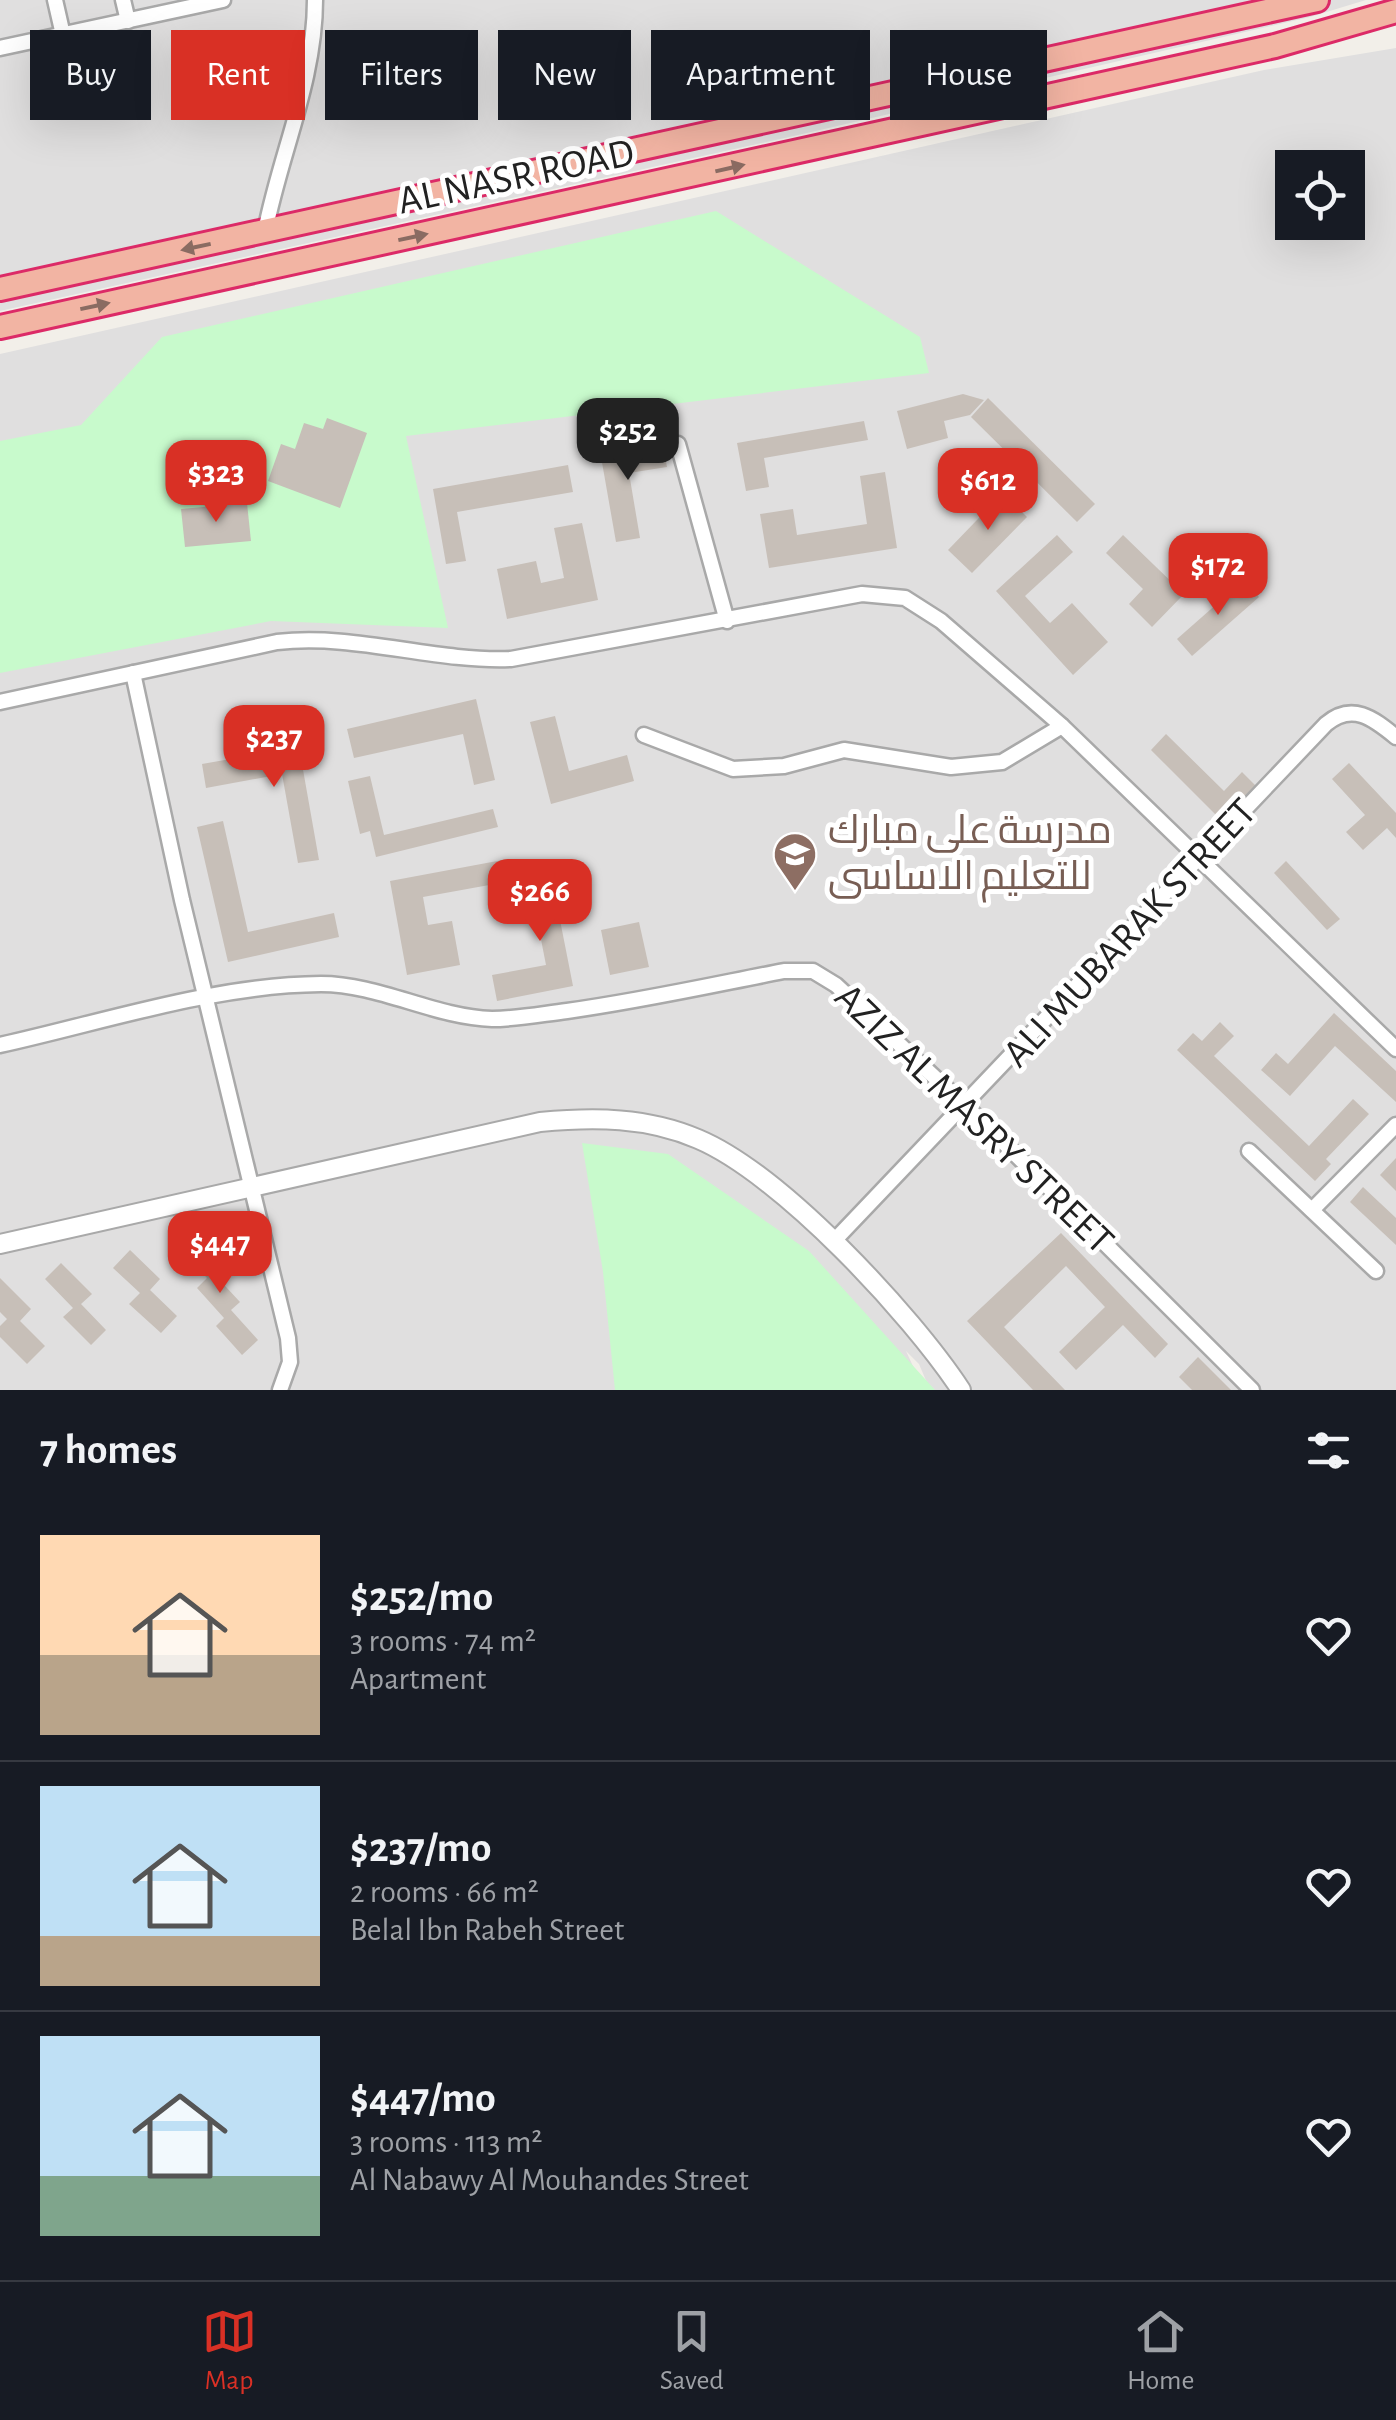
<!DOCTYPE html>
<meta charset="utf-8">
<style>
body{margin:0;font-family:"Alegreya Sans",Cairo,sans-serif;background:#20242c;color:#f1f3f6;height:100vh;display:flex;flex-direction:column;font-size:38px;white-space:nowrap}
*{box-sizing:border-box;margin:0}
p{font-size:32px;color:#9ea1a6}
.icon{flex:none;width:55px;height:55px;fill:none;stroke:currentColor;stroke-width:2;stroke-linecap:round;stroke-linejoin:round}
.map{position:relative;height:1390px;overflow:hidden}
.details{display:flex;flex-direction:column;background:#171b24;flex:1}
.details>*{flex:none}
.hud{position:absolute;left:30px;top:30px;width:1338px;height:90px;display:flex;gap:20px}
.buttons{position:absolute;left:1275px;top:150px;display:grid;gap:20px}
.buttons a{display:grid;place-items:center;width:90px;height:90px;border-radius:0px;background:#171b24;box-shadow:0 10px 40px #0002;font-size:50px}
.price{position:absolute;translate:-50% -85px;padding:0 22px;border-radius:20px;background:#d93025;color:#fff;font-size:32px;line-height:65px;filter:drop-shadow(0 2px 5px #0008)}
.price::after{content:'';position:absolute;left:50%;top:60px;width:30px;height:22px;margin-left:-15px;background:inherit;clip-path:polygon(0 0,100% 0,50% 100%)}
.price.on{background:#222;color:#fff}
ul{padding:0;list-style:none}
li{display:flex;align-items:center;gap:30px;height:250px;padding:0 40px}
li+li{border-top:2px solid #363941}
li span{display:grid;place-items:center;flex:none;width:280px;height:200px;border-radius:0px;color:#555}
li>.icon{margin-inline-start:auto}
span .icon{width:120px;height:120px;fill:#fffc;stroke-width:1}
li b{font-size:42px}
h2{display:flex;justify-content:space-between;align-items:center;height:120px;padding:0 40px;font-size:42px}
.tag{padding:0 35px;border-radius:0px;background:#171b24;box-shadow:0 10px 40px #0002;font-size:35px;line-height:90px}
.tag.on{background:#d93025;color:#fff}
.dock{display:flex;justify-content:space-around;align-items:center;height:140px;border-top:2px solid #363941;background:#171b24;font-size:28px;color:#9ea1a6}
.dock a{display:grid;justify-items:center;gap:5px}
.dock .on{color:#d93025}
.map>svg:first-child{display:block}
</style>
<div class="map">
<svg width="1396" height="1390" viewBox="0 0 1396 1390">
<rect width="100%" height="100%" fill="#f2efe9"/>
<g fill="#e0dfdf" fill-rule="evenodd">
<path d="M 0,0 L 1366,0 L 1310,17 L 794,136 L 0,311 Z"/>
<path d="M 1396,48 L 1396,1390 L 930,1390 L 919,1364 L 906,1351 L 924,1390 L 0,1390 L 0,354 L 1264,70 ZM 1292,168 L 1348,168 L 1348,222 L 1292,222 Z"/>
</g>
<g fill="#c8facc">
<path d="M 716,211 L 920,337 L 929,373 L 406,436 L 448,628 L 271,621 L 0,673 L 0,441 L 81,425 L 162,337 Z"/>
<path d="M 582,1143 L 668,1154 L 809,1251 L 935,1390 L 615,1390 L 603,1272 Z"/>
</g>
<g fill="#c7bfb8">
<path d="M 963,394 L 984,400 L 970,415 L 944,421 L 948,438 L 907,449 L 897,411 Z"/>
<path d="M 988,398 L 1095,504 L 1077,522 L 971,417 Z"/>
<path d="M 327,418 L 367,433 L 340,508 L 268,481 L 281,444 L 295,449 L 304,423 L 323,429 Z"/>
<path d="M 864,421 L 868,440 L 764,458 L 769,487 L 746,491 L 737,443 Z"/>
<path d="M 662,441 L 667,467 L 629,473 L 640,538 L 616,542 L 600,451 Z"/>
<path d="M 568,465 L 573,492 L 457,512 L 466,561 L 446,564 L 433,489 Z"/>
<path d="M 885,472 L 897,548 L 769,568 L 760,514 L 793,509 L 797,535 L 867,524 L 860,476 Z"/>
<path d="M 1003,493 L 1027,517 L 972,573 L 948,550 Z"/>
<path d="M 247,503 L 251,541 L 185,547 L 181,509 Z"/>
<path d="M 582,523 L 598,600 L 507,619 L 497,569 L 536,561 L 541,583 L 564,578 L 554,528 Z"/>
<path d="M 1057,535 L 1073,552 L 1025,596 L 1050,623 L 1072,603 L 1108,642 L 1073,675 L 996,591 Z"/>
<path d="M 1123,535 L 1184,594 L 1152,627 L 1129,604 L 1143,589 L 1106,553 Z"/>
<path d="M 1244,580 L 1259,597 L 1192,656 L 1177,639 Z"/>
<path d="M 476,699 L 495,780 L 474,785 L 463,734 L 354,758 L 347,729 Z"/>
<path d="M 555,716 L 569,771 L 627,755 L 634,781 L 551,804 L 530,722 Z"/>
<path d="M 1166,734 L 1224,791 L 1242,772 L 1257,787 L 1223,822 L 1151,750 Z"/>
<path d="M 299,747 L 319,860 L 298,863 L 282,774 L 206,788 L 202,764 Z"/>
<path d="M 1349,763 L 1396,813 L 1396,838 L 1387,828 L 1363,850 L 1346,832 L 1365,815 L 1332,779 Z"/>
<path d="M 370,776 L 384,835 L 493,809 L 498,827 L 376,857 L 370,831 L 360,834 L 348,781 Z"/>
<path d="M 223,821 L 248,932 L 334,913 L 339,937 L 228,962 L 197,827 Z"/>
<path d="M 508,859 L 512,881 L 423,897 L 428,925 L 452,921 L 460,965 L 407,975 L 390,881 Z"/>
<path d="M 548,859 L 573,986 L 497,1001 L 492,975 L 546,965 L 526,863 Z"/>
<path d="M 1286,861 L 1340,919 L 1327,930 L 1274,873 Z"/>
<path d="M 639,922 L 649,967 L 610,975 L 601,930 Z"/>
<path d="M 1334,1013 L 1396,1071 L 1396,1102 L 1335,1046 L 1290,1096 L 1261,1070 L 1276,1053 L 1288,1064 Z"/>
<path d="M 1220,1022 L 1234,1036 L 1214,1056 L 1309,1146 L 1353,1099 L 1369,1114 L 1326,1159 L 1331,1164 L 1315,1181 L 1177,1050 L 1193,1033 L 1202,1041 Z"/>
<path d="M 1396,1158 L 1396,1191 L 1380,1175 Z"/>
<path d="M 1363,1187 L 1396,1218 L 1396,1245 L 1350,1202 Z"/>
<path d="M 1061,1233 L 1168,1344 L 1155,1358 L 1123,1325 L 1076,1370 L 1059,1352 L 1105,1307 L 1066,1266 L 1004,1327 L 1065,1390 L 1033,1390 L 967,1321 Z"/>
<path d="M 196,1236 L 223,1266 L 214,1274 L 240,1302 L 231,1310 L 258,1340 L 242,1355 L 216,1326 L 224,1318 L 197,1288 L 207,1278 L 182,1250 Z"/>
<path d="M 130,1250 L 160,1279 L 150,1290 L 177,1316 L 161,1333 L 129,1304 L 140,1293 L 113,1268 Z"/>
<path d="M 61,1263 L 92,1294 L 81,1304 L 106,1330 L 91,1345 L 63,1317 L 73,1308 L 45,1279 Z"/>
<path d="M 0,1278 L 31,1309 L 20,1321 L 45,1346 L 27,1364 L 0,1337 L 0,1326 L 7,1319 L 0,1312 Z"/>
<path d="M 1198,1357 L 1231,1390 L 1192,1390 L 1179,1377 Z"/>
</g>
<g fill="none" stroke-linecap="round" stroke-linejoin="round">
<g stroke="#a9a9a9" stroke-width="19">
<g id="minor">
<path d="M 55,0 L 63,35"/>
<path d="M 123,0 L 128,21"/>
<path d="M 0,48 L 223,0"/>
<path d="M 265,232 C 280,154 315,81 315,0"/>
<path d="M 678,444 L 727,621"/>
<path d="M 133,673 L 182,900 L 288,1338 L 290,1362 L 280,1390"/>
<path d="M 0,702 L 277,642 C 356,633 432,662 511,659 L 862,594 L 905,598 L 941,621 L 1062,726 L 1396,1049"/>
<path d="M 644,735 L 733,769 L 784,766 L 844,750 L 951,767 L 1002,762 L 1062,726"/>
<path d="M 0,1045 C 104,1022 213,985 321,984 C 379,984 434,1017 492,1019 C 517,1019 542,1014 567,1011 C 640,1001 712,985 784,971 L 813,971 L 836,985 L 991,1130 L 1252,1390"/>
<path d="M 1249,1151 L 1376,1271"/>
<path d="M 1312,1210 L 1396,1125"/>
<path d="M 833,1242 L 1326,724 C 1352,702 1373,718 1396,737"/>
</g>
</g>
<g stroke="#a9a9a9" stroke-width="22">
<path id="tertiary" d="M 0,1244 L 540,1122 C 594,1117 647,1117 698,1139 C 781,1174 911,1314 961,1390"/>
</g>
<g stroke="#dc2a67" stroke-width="28">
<g id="trunk">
<path d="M 0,289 L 1317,0"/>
<path d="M 0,327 L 1275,46 L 1396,11"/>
</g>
</g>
<use href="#minor" stroke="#fff" stroke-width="14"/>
<use href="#tertiary" stroke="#fff" stroke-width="18"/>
<use href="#trunk" stroke="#f2b4a3" stroke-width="22"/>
</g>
<defs><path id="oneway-solid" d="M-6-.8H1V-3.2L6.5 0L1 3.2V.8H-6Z" transform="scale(2.5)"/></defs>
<g fill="#8a6b62">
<use href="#oneway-solid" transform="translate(730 168) rotate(-13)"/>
<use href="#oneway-solid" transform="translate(413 237) rotate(-12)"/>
<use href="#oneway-solid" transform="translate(196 247) rotate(168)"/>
<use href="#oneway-solid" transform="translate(95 306) rotate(-12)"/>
</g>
<defs>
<g id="school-pin" transform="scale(2.25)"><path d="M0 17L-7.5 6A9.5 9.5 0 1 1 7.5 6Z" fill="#8d6e63" stroke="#fff"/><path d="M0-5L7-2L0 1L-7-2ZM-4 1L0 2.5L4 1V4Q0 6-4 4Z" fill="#fff"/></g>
</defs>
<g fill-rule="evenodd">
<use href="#school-pin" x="795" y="854"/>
</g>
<g text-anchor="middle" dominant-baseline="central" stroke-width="10" stroke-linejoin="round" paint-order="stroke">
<g font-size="40" fill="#222" stroke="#fff">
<text transform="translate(516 177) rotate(-12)">AL NASR ROAD</text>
<text transform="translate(1130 933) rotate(-47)">ALI MUBARAK STREET</text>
<text transform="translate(974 1119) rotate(44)">AZIZ AL MASRY STREET</text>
</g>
<g font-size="40" fill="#785e54" stroke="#fff" text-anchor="start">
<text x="828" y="831">مدرسة على مبارك<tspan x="828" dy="46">للتعليم الاساسى</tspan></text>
</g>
</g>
</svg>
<div class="buttons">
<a><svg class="icon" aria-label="locate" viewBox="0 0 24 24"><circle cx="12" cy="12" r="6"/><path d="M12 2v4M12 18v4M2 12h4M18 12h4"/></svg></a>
</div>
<b class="price on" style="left:628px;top:483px">$252</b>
<b class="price" style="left:216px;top:525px">$323</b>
<b class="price" style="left:988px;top:533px">$612</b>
<b class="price" style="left:1218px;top:618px">$172</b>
<b class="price" style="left:274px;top:790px">$237</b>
<b class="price" style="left:540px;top:944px">$266</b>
<b class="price" style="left:220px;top:1296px">$447</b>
<div class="hud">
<a class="tag">Buy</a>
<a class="tag on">Rent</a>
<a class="tag">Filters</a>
<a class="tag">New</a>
<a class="tag">Apartment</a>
<a class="tag">House</a>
</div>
</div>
<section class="details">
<h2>7 homes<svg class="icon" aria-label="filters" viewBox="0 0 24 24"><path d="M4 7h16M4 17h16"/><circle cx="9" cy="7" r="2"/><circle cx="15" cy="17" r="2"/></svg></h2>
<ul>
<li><span style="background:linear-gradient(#ffd9b3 60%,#b9a48a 0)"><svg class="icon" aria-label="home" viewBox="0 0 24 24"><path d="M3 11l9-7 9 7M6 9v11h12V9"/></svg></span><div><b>$252/mo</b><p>3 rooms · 74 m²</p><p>Apartment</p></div><svg class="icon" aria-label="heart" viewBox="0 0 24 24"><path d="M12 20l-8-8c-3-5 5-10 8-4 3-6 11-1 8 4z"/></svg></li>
<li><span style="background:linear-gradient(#bfe0f5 75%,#b9a48a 0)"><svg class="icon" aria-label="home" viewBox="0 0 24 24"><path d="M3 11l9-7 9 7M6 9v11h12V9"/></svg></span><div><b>$237/mo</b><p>2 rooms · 66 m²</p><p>Belal Ibn Rabeh Street</p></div><svg class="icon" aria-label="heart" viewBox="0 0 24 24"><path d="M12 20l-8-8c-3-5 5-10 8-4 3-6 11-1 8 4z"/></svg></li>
<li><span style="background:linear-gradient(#bfe0f5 70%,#7fa58c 0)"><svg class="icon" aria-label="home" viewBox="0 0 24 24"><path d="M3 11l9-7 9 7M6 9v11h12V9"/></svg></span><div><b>$447/mo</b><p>3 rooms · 113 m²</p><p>Al Nabawy Al Mouhandes Street</p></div><svg class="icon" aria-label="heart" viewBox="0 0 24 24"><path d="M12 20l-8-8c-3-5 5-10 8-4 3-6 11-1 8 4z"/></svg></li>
</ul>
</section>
<nav class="dock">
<a class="on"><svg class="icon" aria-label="map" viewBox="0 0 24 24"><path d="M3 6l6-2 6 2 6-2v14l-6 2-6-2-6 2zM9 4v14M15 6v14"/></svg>Map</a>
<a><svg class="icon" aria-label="saved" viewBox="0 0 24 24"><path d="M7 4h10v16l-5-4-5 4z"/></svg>Saved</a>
<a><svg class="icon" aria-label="home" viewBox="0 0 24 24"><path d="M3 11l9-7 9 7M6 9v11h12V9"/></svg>Home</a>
</nav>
